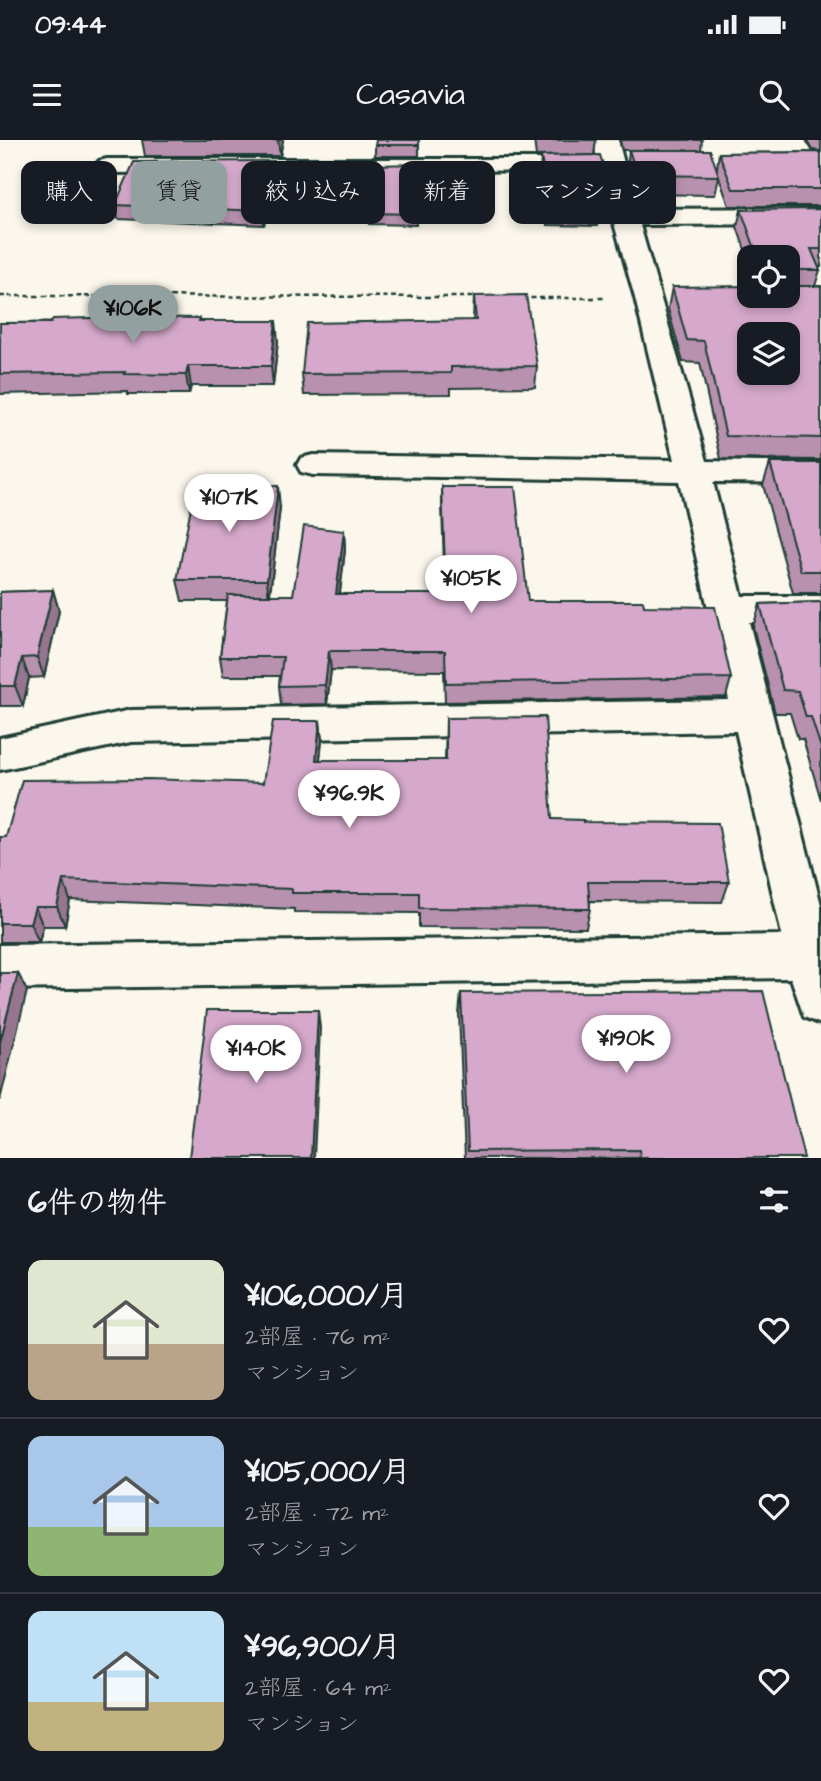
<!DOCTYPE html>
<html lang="ja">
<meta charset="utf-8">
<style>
body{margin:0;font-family:"Architects Daughter","Klee One",sans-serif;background:#20242c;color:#f1f3f6;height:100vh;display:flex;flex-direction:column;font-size:26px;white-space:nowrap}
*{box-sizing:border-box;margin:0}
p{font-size:23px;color:#9ea1a6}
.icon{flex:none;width:38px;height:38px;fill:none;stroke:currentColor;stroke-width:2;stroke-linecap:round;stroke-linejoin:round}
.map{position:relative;height:1018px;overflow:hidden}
.panel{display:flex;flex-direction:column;background:#171b24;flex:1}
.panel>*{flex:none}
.hud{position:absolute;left:21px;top:21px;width:780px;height:63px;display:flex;gap:14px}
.fabs{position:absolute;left:737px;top:105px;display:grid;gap:14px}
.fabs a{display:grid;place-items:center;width:63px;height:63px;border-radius:14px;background:#171b24;box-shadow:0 4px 10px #0003;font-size:35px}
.price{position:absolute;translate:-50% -60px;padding:0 16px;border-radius:24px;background:#fff;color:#222;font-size:23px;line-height:46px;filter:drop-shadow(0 2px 4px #0008)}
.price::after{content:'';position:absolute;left:50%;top:42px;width:21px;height:16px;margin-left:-10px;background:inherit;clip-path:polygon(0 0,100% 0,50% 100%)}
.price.current{background:#92a19f;color:#111}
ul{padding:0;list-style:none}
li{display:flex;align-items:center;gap:21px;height:175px;padding:0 28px}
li+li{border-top:2px solid #363941}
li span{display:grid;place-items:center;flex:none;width:196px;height:140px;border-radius:14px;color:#555}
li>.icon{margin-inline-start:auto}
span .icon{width:84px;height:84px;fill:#fffc;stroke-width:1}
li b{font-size:30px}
h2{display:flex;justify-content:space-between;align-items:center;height:84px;padding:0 28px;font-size:30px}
.tag{padding:0 24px;border-radius:14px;background:#171b24;box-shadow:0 4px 10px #0003;font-size:24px;line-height:63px}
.tag.current{background:#92a19f;color:#111}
.status{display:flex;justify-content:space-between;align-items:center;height:49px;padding:0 35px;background:#171b24;direction:ltr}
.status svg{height:19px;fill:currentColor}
header{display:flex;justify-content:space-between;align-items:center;height:91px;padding:0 28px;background:#171b24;font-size:32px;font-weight:600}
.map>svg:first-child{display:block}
</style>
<div class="status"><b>09:44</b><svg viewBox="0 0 49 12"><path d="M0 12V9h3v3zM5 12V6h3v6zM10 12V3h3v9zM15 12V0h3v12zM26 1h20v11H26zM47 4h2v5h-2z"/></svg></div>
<header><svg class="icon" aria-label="menu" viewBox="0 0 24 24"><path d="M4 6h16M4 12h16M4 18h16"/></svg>Casavia<svg class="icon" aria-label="search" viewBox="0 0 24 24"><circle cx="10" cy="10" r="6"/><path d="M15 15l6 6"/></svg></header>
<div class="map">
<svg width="821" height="1018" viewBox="0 0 821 1018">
<rect width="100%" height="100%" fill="#fbf7ec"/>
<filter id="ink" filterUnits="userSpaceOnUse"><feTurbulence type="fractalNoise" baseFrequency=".0143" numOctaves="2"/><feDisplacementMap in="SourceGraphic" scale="14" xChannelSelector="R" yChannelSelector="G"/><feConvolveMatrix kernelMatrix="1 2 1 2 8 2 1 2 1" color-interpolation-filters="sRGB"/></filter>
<g filter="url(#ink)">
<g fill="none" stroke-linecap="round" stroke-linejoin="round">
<g stroke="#1f3d34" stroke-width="6">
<path id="street" d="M 594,0 L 618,0 L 636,69 L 821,68 L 821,84 L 640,85 L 707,321 L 821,323 L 821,343 L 713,342 L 742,456 L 821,456 L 821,482 L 749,482 L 821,765 L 821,884 L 804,877 L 791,838 L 0,849 L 0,805 L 782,795 L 736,591 L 131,602 L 0,630 L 0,598 L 131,570 L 729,560 L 679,341 L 313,335 L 301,332 L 297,325 L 301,318 L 313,315 L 674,320 L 635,158 L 599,30 L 107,33 L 99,31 L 95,26 L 99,21 L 107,19 L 597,19 Z"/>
</g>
<g stroke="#1f3d34" stroke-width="2.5" stroke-dasharray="5 3.5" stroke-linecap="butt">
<path d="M 0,156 L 479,157"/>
<path d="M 522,158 L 605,158"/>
</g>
<use href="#street" fill="#fbf7ec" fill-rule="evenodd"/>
</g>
<g fill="#b891af" stroke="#1f3d34" stroke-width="2">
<path d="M 142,0 L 283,0 L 280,16 L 145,16 Z"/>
<path d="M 419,0 L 419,16 L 375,16 L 375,5 Z"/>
<path d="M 534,0 L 596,0 L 594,15 L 536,16 Z"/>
<path d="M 620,0 L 702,0 L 701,10 L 622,10 Z"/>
<path d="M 806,0 L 821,0 L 821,11 L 812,10 Z"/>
<path d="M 629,10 L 717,28 L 719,13 L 821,12 L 821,66 L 729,66 L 719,37 L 715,55 L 634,54 L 627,30 Z"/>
<path d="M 541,16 L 606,34 L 603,54 L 597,54 L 599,66 L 597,86 L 547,85 L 540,35 Z"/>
<path d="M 274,21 L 276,35 L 264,85 L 118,79 L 115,65 Z"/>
<path d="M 418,24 L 416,85 L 369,84 L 368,73 Z"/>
<path d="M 821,69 L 821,127 L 818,127 L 820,130 L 815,146 L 821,146 L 821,320 L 721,319 L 700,223 L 683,222 L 668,169 L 672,147 L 788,156 L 788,117 L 749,117 L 749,121 L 737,87 L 741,70 Z"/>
<path d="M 474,156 L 537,226 L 535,247 L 451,248 L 451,254 L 304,255 L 302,234 L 473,180 Z"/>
<path d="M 200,181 L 278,201 L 273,246 L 191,246 L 189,254 L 128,254 L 128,251 L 0,254 L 0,183 Z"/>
<path d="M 770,323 L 821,323 L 821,453 L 793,453 L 763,345 Z"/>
<path d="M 442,347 L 528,461 L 644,466 L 731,538 L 726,557 L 445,562 L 444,531 L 331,530 L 327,564 L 281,565 L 279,546 L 280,536 L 223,536 L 220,517 L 227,461 L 182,461 L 177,440 L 280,368 L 270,455 L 293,455 L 344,391 L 345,410 L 340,454 L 445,454 L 442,367 Z"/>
<path d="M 53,450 L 59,471 L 44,537 L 29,538 L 23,566 L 0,566 L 0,452 Z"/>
<path d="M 821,462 L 821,660 L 803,599 L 798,599 L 790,573 L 775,573 L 753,487 L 760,464 Z"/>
<path d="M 446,578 L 552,679 L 583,682 L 729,742 L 722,762 L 590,761 L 590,769 L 586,788 L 419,787 L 419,773 L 294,772 L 294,769 L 70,760 L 65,786 L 43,786 L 39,802 L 0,802 L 0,697 L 6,697 L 263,643 L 320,581 L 322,601 L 320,620 L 445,620 Z"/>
<path d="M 461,853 L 804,1018 L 465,1018 L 459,874 Z"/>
</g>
<g fill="#96768f" stroke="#1f3d34" stroke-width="2">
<path d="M 278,0 L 283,0 L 280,16 Z"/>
<path d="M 274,21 L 276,35 L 264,85 L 262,71 Z"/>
<path d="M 276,181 L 278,201 L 273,246 L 271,226 Z"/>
<path d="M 188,226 L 191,246 L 189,254 L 186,235 Z"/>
<path d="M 278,346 L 280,368 L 269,461 L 267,440 Z"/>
<path d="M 344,391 L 345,410 L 337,474 L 336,454 Z"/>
<path d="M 53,450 L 59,471 L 44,537 L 37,517 Z"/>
<path d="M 329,511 L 331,530 L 327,564 L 325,545 Z"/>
<path d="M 22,518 L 29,538 L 23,566 L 15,546 Z"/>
<path d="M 320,581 L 322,601 L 317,640 L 316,620 Z"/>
<path d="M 63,740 L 70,760 L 65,786 L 57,767 Z"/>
<path d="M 35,767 L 43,786 L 39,802 L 30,783 Z"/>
<path d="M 18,833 L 27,851 L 0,960 L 0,902 Z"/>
<path d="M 318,870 L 320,888 L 314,1018 L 311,1018 Z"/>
</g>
<g fill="#d6a9cc" stroke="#1f3d34" stroke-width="2" fill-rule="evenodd">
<path d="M 376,0 L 419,0 L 419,5 L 375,5 Z"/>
<path d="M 629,10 L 710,10 L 719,36 L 637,35 Z"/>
<path d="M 821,12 L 821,49 L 733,49 L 719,13 Z"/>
<path d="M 600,15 L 606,34 L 592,34 L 599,66 L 549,66 L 541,16 Z"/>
<path d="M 274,21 L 262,71 L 115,65 L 134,22 Z"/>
<path d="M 418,24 L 416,74 L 368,73 L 373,25 Z"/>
<path d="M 821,69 L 821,109 L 811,109 L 820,130 L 793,130 L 790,136 L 788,136 L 788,117 L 758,117 L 741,70 Z"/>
<path d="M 749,146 L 749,156 L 788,156 L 788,146 L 821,146 L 821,298 L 726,296 L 704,201 L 687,200 L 672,147 ZM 749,194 L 788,194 L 788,233 L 749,233 Z"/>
<path d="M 526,155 L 537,226 L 451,227 L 451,233 L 302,234 L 307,183 L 476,180 L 474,156 Z"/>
<path d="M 128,177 L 200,178 L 199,181 L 276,181 L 271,226 L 188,226 L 186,235 L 124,234 L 125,232 L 0,234 L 0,183 L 51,183 L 53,179 Z"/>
<path d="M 770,323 L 821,323 L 821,431 L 801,431 Z"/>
<path d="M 195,346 L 278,346 L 267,440 L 177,440 Z"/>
<path d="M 442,347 L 515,347 L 528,461 L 643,461 L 644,466 L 715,467 L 731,538 L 446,543 L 445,511 L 329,511 L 325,545 L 279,546 L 283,517 L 220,517 L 228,455 L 293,455 L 304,386 L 344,391 L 336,454 L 446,454 Z"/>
<path d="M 53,450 L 37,517 L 22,518 L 15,546 L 0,546 L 0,452 Z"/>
<path d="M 821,462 L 821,608 L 811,577 L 806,577 L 798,551 L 783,550 L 760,464 Z"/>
<path d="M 545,577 L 552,679 L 583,680 L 583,682 L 718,683 L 729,742 L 588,742 L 590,769 L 419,768 L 419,753 L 292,753 L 292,749 L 63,740 L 57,767 L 35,767 L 30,783 L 0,783 L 0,697 L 6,697 L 22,640 L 149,639 L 263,643 L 273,581 L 320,581 L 316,620 L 446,620 L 446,578 Z"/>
<path d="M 0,833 L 18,833 L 0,902 Z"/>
<path d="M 763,851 L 804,1018 L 640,1018 L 639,1010 L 468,1011 L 461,853 Z"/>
<path d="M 207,870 L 318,870 L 311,1018 L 189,1018 Z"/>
</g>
</g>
</svg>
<div class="fabs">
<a><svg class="icon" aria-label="locate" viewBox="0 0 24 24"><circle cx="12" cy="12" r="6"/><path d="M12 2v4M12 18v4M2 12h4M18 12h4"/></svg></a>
<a><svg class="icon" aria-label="layers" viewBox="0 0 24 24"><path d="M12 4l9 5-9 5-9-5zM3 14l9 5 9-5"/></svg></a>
</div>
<b class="price current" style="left:133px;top:205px">¥106K</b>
<b class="price" style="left:229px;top:394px">¥107K</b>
<b class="price" style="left:471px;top:475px">¥105K</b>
<b class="price" style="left:349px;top:690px">¥96.9K</b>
<b class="price" style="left:626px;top:935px">¥190K</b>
<b class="price" style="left:256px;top:945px">¥140K</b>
<div class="hud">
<a class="tag">購入</a>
<a class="tag current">賃貸</a>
<a class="tag">絞り込み</a>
<a class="tag">新着</a>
<a class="tag">マンション</a>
</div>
</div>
<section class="panel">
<h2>6件の物件<svg class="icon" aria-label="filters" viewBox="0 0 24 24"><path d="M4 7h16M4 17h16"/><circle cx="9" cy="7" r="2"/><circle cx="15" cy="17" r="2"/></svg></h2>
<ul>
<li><span style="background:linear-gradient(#dfe7d0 60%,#b9a48a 0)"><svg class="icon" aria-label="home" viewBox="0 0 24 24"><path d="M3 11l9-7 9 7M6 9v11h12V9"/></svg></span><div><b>¥106,000/月</b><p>2部屋 · 76 m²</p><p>マンション</p></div><svg class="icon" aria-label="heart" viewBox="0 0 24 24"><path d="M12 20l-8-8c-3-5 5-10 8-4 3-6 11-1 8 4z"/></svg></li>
<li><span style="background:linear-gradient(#a9c7e8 65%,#8fb573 0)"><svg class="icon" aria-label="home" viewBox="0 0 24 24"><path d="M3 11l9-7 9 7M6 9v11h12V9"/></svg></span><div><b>¥105,000/月</b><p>2部屋 · 72 m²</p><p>マンション</p></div><svg class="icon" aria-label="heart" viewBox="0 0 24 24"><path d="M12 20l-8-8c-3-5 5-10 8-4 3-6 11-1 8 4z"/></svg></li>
<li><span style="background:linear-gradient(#bfe0f5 65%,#c2b280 0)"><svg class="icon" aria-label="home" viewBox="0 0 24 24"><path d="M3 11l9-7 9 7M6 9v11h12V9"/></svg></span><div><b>¥96,900/月</b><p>2部屋 · 64 m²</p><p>マンション</p></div><svg class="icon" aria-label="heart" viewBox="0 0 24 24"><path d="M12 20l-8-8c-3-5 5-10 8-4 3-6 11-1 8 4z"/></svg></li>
</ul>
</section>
